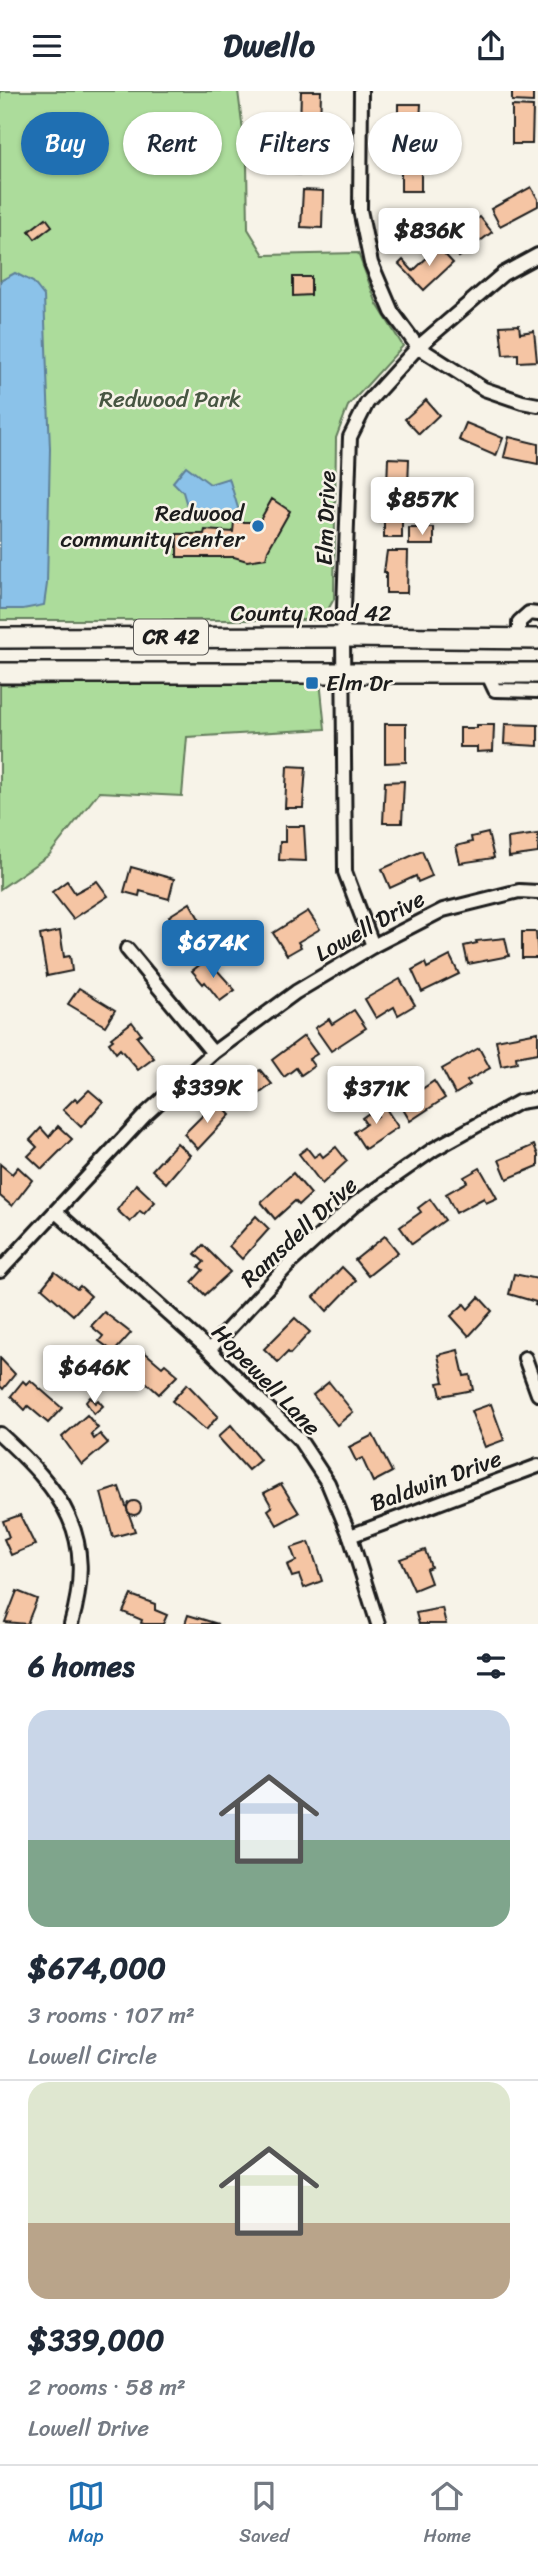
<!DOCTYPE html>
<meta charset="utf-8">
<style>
body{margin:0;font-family:Sriracha,sans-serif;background:#f2f2f3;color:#1f2937;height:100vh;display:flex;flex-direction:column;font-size:26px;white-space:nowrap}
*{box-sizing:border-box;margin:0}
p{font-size:23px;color:#747a83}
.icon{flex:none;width:38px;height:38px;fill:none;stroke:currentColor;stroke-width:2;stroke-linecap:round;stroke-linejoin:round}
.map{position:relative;height:1533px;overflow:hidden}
.sheet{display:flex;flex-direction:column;background:#fff;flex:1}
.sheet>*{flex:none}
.banner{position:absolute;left:21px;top:21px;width:497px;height:63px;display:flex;gap:14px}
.price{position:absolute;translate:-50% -60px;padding:0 16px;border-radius:7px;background:#fff;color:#222;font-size:23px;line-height:46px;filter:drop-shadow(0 2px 4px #0008)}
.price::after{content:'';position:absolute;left:50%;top:42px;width:21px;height:16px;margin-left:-10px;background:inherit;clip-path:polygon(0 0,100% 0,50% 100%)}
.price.current{background:#1f6fb2;color:#fff}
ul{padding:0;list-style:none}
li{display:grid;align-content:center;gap:14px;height:371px;padding:0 28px}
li+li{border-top:2px solid #e0e1e3}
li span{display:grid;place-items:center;height:217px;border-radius:21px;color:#555}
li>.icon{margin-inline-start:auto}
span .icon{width:126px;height:126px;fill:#fffc;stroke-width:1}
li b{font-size:30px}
h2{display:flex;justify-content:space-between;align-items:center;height:84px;padding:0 28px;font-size:30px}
.chip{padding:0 24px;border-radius:32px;background:#fff;box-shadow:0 2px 5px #0004;font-size:24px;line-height:63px}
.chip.current{background:#1f6fb2;color:#fff}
header{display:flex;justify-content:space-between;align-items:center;height:91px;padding:0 28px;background:#fff;font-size:32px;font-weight:700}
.tab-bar{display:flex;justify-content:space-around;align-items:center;height:98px;border-top:2px solid #e0e1e3;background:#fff;font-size:19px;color:#747a83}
.tab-bar a{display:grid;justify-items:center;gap:4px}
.tab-bar .current{color:#1f6fb2}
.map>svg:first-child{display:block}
</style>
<header><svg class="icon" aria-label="menu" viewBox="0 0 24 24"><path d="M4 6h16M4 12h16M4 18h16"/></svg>Dwello<svg class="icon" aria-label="share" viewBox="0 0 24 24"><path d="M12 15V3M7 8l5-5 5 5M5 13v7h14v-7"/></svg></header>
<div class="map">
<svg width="538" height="1533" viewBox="0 0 538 1533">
<rect width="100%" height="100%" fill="#f7f3e8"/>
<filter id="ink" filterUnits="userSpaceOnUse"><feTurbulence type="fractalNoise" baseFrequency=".0143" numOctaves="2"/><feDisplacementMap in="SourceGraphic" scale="14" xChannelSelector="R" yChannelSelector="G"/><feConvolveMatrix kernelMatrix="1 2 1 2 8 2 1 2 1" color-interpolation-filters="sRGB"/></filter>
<g filter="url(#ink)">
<g fill="#acdc9b" stroke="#647c5c" stroke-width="2">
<path d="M 0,0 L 238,0 L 247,72 L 248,138 L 264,164 L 358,162 L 377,213 L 403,255 L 348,315 L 336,347 L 334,508 L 322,529 L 0,529 Z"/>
<path d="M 320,589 L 325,638 L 187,646 L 182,705 L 99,701 L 49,764 L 0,798 L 0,594 Z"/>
</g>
<g fill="#8bc2e9" stroke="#5f8097" stroke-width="2">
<path d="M 15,182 L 33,191 L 44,205 L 50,358 L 47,493 L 44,514 L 23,518 L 0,518 L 0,190 Z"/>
<path d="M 186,375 L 210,393 L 229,387 L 238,417 L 237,421 L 230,423 L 208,421 L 190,425 L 183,401 L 173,391 Z"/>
</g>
<g fill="#f5c5a4" stroke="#1c1c1c" stroke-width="2">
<path d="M 301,0 L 321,0 L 320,36 L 300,36 Z"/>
<path d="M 512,0 L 533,0 L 533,11 L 512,10 Z"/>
<path d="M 398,13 L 421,13 L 420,30 L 428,30 L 427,44 L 420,44 L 420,52 L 398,51 Z"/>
<path d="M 512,15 L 533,16 L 532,53 L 512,53 Z"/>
<path d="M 302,49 L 321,50 L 319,84 L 293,83 L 294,62 L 302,62 Z"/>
<rect x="401" y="64" width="20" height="36"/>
<path d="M 531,96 L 538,108 L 538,115 L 500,135 L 491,118 Z"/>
<path d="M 303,99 L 323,100 L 322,137 L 301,136 Z"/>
<path d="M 461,124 L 468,134 L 480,126 L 492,141 L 459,166 L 447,150 L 458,142 L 450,132 Z"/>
<path d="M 46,127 L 52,135 L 35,148 L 29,140 Z"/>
<path d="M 438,156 L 453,172 L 424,199 L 399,173 L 403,169 L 413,180 Z"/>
<path d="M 293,186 L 311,186 L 311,204 L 293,205 Z"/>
<path d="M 519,234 L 520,242 L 534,240 L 537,270 L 518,271 L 518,263 L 503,264 L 500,235 Z"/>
<path d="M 426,309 L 439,324 L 419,343 L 405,328 Z"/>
<path d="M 466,332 L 503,347 L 496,365 L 459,349 Z"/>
<path d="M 509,346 L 538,353 L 538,373 L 504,366 Z"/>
<path d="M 388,367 L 409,368 L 408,396 L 387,395 Z"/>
<path d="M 272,408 L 290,420 L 268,459 L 266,467 L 247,470 L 234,466 L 177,466 L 177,443 L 204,443 L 205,439 L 233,441 L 234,431 L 259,431 Z"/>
<rect x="384" y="409" width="18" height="38"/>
<rect x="409" y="437" width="25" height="17"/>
<path d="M 387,460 L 408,460 L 407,502 L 386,502 L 386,481 L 384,481 Z"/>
<path d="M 385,633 L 406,633 L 406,671 L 385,672 Z"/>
<path d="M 505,633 L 538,634 L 538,655 L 504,653 Z"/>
<path d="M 477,634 L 494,634 L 493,660 L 477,661 L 477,656 L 460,656 L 460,637 L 477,637 Z"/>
<path d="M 287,675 L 306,676 L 303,717 L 285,717 Z"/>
<path d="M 404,690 L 402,732 L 383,732 L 385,691 Z"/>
<path d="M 285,735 L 304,735 L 306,770 L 279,769 L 280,751 L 285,751 Z"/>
<path d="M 488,742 L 494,767 L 460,772 L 456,755 L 472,751 L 471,746 Z"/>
<path d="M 538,743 L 538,762 L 509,766 L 508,747 Z"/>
<path d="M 422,760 L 432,785 L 418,791 L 416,785 L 390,797 L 382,778 Z"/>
<path d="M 131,776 L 174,788 L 169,808 L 140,800 L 139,805 L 124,801 Z"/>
<path d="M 67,790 L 75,802 L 97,790 L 108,805 L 73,828 L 52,801 Z"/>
<path d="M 190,812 L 210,847 L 193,857 L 183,842 L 180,844 L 169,825 Z"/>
<path d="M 308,820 L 320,838 L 298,851 L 301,856 L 287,864 L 273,842 Z"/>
<path d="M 60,840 L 64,866 L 70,865 L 72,880 L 47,885 L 40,844 Z"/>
<path d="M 522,841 L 536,841 L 538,867 L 522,867 Z"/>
<path d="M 505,847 L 509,865 L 468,873 L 464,855 L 477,852 L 476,850 Z"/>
<path d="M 450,865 L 459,883 L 422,901 L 412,879 L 425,872 L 427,877 Z"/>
<path d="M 207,868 L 235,899 L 220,910 L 205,891 L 203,893 L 192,880 Z"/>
<path d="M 400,888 L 415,914 L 398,924 L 394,916 L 376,927 L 365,908 Z"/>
<path d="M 79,897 L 115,919 L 105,935 L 68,913 Z"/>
<path d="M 354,919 L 366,937 L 331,960 L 315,937 L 329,928 L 332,933 Z"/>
<path d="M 132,931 L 141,943 L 137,946 L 154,967 L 138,979 L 120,958 L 116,962 L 109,952 L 113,949 L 111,947 Z"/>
<path d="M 538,941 L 538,962 L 516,966 L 517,972 L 501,975 L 496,949 Z"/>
<path d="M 304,945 L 317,963 L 309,968 L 314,975 L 301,984 L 296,977 L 284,986 L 272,969 Z"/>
<path d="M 479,957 L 490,977 L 467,990 L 470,994 L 455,1003 L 442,978 Z"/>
<path d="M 260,979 L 272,993 L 239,1018 L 227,1003 Z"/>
<path d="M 434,990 L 445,1007 L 410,1030 L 400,1013 Z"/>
<path d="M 89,999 L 103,1011 L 81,1036 L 63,1019 L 75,1007 L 78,1010 Z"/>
<path d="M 381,1010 L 398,1036 L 365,1058 L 354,1041 L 366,1033 L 362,1027 L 369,1022 L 373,1028 L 378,1025 L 372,1016 Z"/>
<path d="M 218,1011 L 230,1024 L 198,1058 L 184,1043 L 208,1019 L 209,1020 Z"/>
<path d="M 58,1035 L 72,1048 L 42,1078 L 28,1065 L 37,1056 L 30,1049 L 41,1037 L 49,1046 Z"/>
<path d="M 177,1052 L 190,1064 L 166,1092 L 152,1079 Z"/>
<path d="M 534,1054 L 538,1064 L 538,1075 L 507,1088 L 499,1069 Z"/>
<path d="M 336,1056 L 347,1070 L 322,1093 L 299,1063 L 307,1057 L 314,1066 L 320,1062 L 323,1066 Z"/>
<path d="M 0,1073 L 12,1083 L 18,1076 L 32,1089 L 12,1115 L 0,1105 Z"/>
<path d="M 480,1077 L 497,1107 L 486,1112 L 484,1107 L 456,1122 L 446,1103 L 467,1091 L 464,1086 Z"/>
<path d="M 293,1082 L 311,1103 L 299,1114 L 295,1110 L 275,1128 L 261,1111 Z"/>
<path d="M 136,1093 L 155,1111 L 144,1123 L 140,1120 L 130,1131 L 117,1119 Z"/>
<path d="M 430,1108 L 445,1129 L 412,1153 L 400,1136 L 421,1121 L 418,1117 Z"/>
<path d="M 256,1125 L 269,1138 L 242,1168 L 229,1155 Z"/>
<path d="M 385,1145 L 398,1161 L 368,1185 L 355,1169 Z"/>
<path d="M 203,1154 L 230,1181 L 205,1204 L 192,1191 L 203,1179 L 199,1176 L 204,1171 L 195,1163 Z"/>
<path d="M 342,1176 L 356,1190 L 327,1220 L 314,1206 Z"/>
<path d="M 55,1181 L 77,1198 L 80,1195 L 91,1205 L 73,1224 L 42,1197 Z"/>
<path d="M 514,1183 L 538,1188 L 538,1215 L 535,1214 L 536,1211 L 509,1203 Z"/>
<path d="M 479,1206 L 492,1220 L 469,1245 L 451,1225 L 464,1213 L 468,1218 Z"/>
<path d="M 104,1221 L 131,1242 L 114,1261 L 99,1250 L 103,1245 L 91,1235 Z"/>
<path d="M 295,1227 L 310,1241 L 290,1263 L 288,1261 L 278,1271 L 264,1258 Z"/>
<path d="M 142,1259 L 162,1276 L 165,1273 L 178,1284 L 159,1303 L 128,1275 Z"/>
<path d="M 458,1259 L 464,1285 L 470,1284 L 473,1299 L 441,1305 L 438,1292 L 444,1291 L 438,1264 Z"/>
<path d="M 0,1267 L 15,1283 L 3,1298 L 0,1295 Z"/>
<path d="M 30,1289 L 62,1317 L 48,1332 L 28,1315 L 25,1319 L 11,1305 L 23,1290 L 26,1293 Z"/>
<path d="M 329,1291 L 353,1321 L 337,1334 L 313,1304 Z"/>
<path d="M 187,1293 L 218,1325 L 206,1339 L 172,1310 Z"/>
<path d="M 90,1306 L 95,1312 L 98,1309 L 103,1315 L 94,1323 L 86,1311 Z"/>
<path d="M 491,1313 L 504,1349 L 485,1356 L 471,1320 Z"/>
<path d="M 87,1324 L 98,1337 L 91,1343 L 94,1348 L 100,1343 L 108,1352 L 82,1374 L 62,1346 Z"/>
<path d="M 231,1334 L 260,1369 L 248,1379 L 218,1346 Z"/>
<path d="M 373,1344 L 392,1381 L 373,1391 L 362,1367 L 356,1370 L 349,1356 Z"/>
<path d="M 281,1393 L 299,1422 L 277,1434 L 268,1419 L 272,1416 L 264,1402 Z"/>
<path d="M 119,1396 L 135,1440 L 113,1446 L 101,1402 Z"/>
<circle cx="134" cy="1417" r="7"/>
<path d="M 20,1424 L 35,1454 L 11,1464 L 4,1448 L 9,1446 L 3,1430 Z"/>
<path d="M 309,1451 L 322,1490 L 304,1497 L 299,1484 L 292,1486 L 287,1474 L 296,1470 L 291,1457 Z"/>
<path d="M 425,1459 L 431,1476 L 426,1478 L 431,1492 L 414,1499 L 400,1468 Z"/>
<path d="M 17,1500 L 37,1508 L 27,1533 L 5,1531 Z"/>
<path d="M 131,1504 L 155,1513 L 155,1519 L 167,1524 L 163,1533 L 144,1533 L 141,1532 L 142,1529 L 123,1521 Z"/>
<path d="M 442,1517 L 446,1533 L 419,1533 L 416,1522 Z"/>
<path d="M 188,1524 L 218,1533 L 185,1533 Z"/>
</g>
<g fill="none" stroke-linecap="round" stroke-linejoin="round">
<g stroke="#1c1c1c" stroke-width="18">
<g id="minor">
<path d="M 361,0 L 360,119 L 371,172 L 392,221 L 418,256 L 484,298 L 522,311 L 538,314"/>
<path d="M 519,548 L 519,531 L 529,522 L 538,523"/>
<path d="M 487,582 L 495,599 L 538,600"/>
<path d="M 373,855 L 345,781 L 343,546 L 350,346 L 367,312 L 418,256 L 503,183 L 538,164"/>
<path d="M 127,858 L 213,962"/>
<path d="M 56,1121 L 209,1259 L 299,1348 L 328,1392 L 350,1445 L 378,1533"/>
<path d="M 0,1180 L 147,1022 L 213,962 L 296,901 L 373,855 L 443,819 L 519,800 L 538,801"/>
<path d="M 209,1259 L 292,1170 L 355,1113 L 434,1058 L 519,1011 L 538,1008"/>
<path d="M 525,1267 L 538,1303"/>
<path d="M 0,1343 C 63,1401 97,1444 71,1533"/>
<path d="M 350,1445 L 538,1375"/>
</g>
</g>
<g stroke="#1c1c1c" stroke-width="24">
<g id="trunk">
<path d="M 0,547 L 343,546 L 538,548"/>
<path d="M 0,582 L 538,582"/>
</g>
</g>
<use href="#minor" stroke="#f7f3e8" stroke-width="12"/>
<use href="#trunk" stroke="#f7f3e8" stroke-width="19"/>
</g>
</g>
<g fill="#1f6fb2" stroke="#f7f3e8" stroke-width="2.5">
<circle cx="258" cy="435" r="7"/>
<rect x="305" y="585" width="14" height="14" rx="3.5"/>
</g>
<g text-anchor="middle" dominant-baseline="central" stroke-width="5" stroke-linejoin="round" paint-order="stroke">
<rect fill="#f7f3e8" stroke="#5e5c59" stroke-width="2" x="134" y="528.5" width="74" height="35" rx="5"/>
<g font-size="21" font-weight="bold" fill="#1c1c1c">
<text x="171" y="546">CR 42</text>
</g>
<g font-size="23" fill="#475642" stroke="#f7f3e8">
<text x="170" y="308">Redwood Park</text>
</g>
<g font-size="23" fill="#1c1c1c" stroke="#f7f3e8" text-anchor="end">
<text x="244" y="422">Redwood<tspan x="244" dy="26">community center</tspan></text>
<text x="326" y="592" text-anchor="start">Elm Dr</text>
</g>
<g font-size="23" fill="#1c1c1c" stroke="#f7f3e8">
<text transform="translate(326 427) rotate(-88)">Elm Drive</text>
<text x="311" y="522">County Road 42</text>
<text transform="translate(370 835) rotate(-29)">Lowell Drive</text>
<text transform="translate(299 1141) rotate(-43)">Ramsdell Drive</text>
<text transform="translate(266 1289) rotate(46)">Hopewell Lane</text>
<text transform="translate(436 1390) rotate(-20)">Baldwin Drive</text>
</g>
</g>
</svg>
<b class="price" style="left:429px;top:177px">$836K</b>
<b class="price" style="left:422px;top:446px">$857K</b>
<b class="price current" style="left:213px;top:889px">$674K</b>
<b class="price" style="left:207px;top:1034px">$339K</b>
<b class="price" style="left:376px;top:1035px">$371K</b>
<b class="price" style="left:94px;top:1314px">$646K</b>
<div class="banner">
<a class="chip current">Buy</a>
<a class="chip">Rent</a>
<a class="chip">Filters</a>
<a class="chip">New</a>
</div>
</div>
<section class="sheet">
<h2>6 homes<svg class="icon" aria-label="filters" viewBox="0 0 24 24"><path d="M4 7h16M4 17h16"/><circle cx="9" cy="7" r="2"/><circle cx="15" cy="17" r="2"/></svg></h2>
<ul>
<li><span style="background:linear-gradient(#c9d6e8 60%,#7fa58c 0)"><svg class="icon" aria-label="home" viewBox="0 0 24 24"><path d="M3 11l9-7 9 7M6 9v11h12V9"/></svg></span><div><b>$674,000</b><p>3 rooms · 107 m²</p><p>Lowell Circle</p></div></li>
<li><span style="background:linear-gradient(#dfe7d0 65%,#b9a48a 0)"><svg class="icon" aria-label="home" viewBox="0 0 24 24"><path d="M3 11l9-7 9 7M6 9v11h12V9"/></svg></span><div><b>$339,000</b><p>2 rooms · 58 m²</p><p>Lowell Drive</p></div></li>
</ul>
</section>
<nav class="tab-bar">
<a class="current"><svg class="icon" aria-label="map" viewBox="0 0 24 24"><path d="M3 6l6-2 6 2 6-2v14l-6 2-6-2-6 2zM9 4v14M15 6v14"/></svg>Map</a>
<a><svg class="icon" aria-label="saved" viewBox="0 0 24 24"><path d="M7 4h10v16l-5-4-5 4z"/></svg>Saved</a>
<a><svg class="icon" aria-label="home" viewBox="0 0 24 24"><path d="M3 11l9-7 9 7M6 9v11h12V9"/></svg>Home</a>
</nav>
